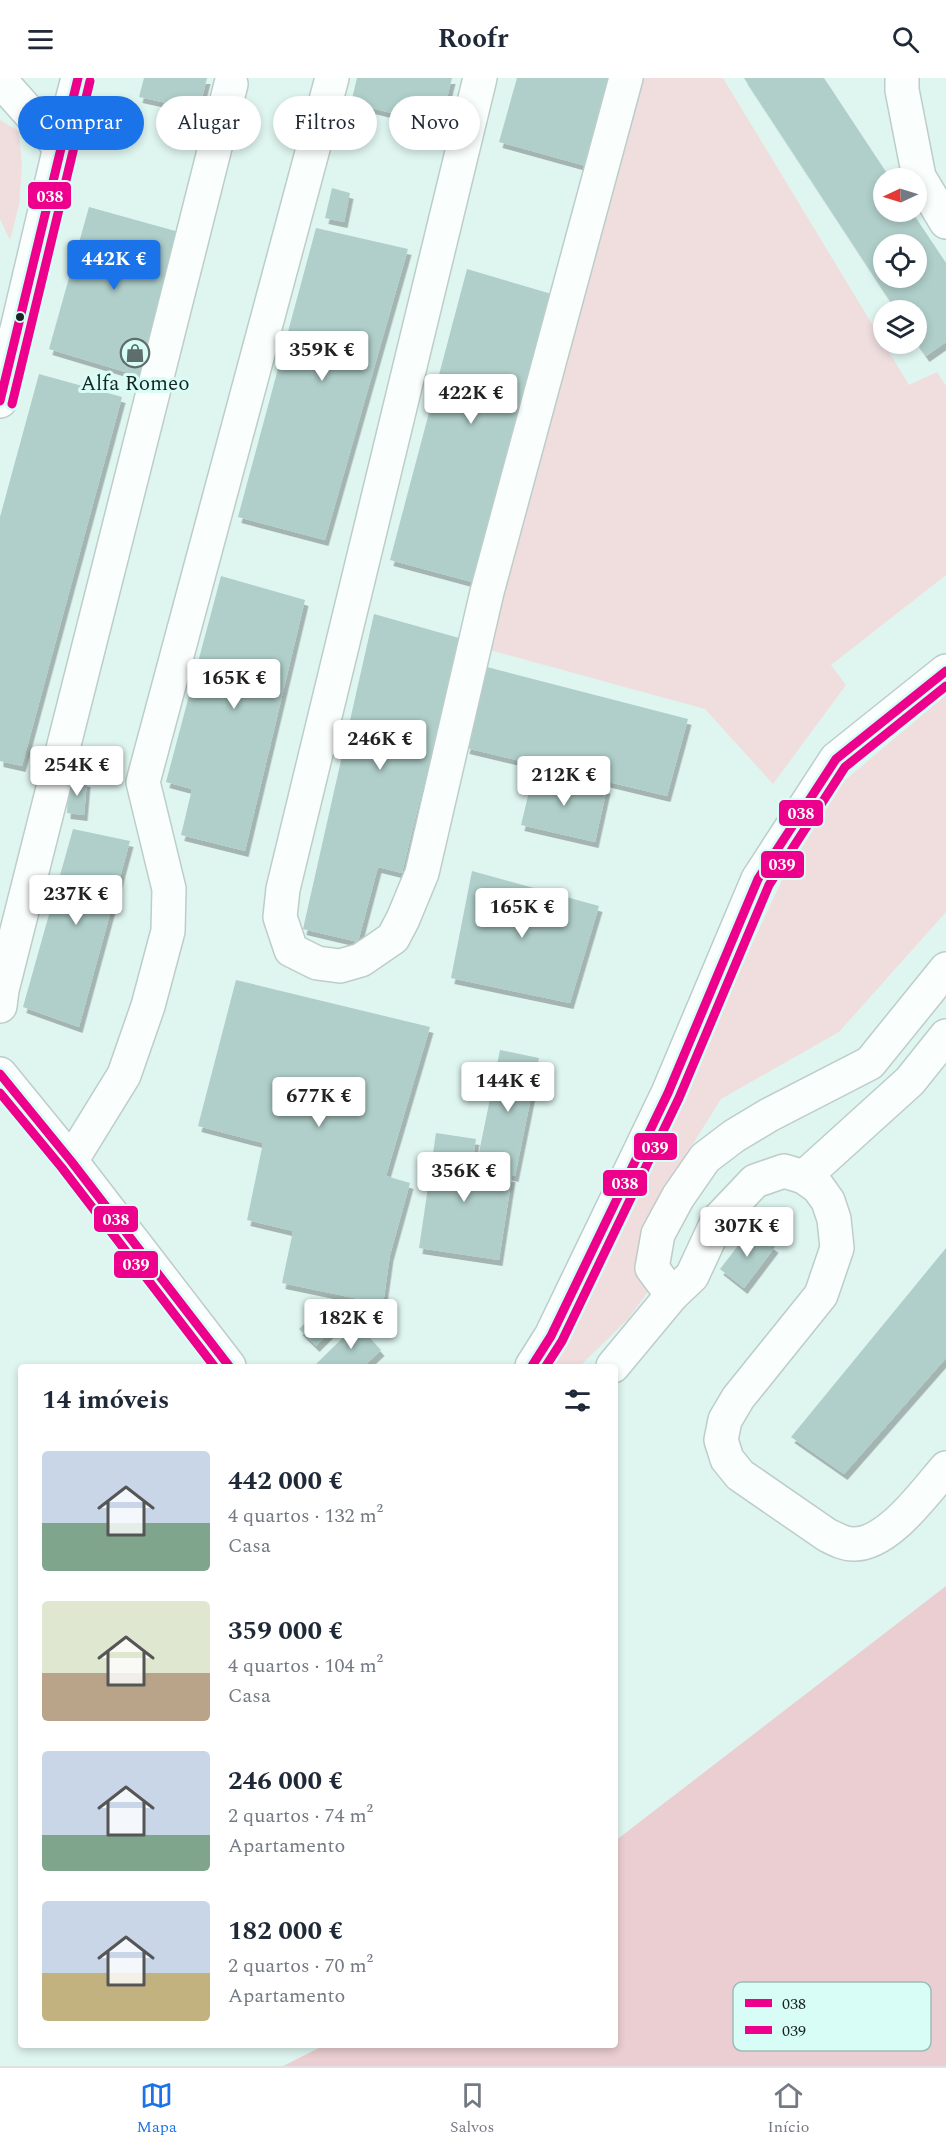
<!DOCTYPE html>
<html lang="pt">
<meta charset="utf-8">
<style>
body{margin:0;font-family:Spectral,serif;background:#f6f6f7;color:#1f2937;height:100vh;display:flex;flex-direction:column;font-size:22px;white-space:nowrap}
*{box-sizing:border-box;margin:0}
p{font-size:20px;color:#747a83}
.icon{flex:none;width:33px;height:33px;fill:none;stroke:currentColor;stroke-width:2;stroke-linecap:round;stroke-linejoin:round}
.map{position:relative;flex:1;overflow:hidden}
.side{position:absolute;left:18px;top:1286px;width:600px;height:684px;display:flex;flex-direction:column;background:#fff;border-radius:6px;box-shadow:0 3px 9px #0003}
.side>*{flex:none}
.hud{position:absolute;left:18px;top:18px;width:600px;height:54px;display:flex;gap:12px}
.needle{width:39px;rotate:266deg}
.controls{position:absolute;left:873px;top:90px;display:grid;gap:12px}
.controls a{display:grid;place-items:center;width:54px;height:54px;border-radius:50%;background:#fff;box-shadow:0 3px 9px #0003;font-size:30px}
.price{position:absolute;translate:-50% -51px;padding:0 14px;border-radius:6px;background:#fff;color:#222;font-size:20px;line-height:39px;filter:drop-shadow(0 2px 3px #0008)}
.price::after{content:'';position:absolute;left:50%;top:36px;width:18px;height:14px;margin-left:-9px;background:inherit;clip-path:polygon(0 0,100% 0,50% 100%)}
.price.current{background:#1a73e8;color:#fff}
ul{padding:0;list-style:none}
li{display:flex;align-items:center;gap:18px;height:150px;padding:0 24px}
li span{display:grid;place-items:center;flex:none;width:168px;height:120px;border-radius:6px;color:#555}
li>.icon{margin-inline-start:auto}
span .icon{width:72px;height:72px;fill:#fffc;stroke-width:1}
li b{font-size:26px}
h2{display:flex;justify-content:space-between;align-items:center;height:72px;padding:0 24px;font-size:26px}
.chip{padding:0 21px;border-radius:27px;background:#fff;box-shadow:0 3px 9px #0003;font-size:21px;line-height:54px}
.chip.current{background:#1a73e8;color:#fff}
header{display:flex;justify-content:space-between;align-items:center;height:78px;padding:0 24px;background:#fff;font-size:27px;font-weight:700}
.menu{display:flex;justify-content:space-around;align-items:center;height:84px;border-top:2px solid #e0e1e3;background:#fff;font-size:16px;color:#747a83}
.menu a{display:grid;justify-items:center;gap:3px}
.menu .current{color:#1a73e8}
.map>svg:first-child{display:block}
</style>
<header><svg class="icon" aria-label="menu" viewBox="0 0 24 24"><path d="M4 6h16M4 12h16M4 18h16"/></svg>Roofr<svg class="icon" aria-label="search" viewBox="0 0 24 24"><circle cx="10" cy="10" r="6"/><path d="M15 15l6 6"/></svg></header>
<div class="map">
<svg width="946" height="1988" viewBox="0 0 946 1988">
<defs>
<filter id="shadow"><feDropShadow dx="3.5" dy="6" stdDeviation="0" flood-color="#0004"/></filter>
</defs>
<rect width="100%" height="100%" fill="#dff5f0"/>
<g fill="#f0dedf">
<path d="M 640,0 L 723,0 L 909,307 L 937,294 L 946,308 L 946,497 L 831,587 L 846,607 L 773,706 L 705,631 L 490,572 Z"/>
<path d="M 0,42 L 19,53 L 22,89 L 19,127 L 10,162 L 0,141 Z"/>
<path d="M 946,617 L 946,834 L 839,954 L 721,1021 L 651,1133 L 660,1197 L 628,1241 L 580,1288 L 553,1288 L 784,798 L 843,704 Z"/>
</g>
<path fill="#ebced1" d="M 946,1508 L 946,1988 L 283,1988 L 325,1967 L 615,1966 L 615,1763 Z"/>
<g fill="#b0cfca" fill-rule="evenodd" filter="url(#shadow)">
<path d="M 144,0 L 207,0 L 199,32 L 139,19 Z"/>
<path d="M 357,0 L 452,0 L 440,47 L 351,25 Z"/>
<path d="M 517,0 L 609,0 L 586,88 L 499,64 Z"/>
<path d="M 744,0 L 824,0 L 890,100 L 884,100 L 884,134 L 912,134 L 946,185 L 946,264 L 926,278 L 916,264 L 916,232 L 896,232 ZM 884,166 L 916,166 L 916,200 L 884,200 Z"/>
<path d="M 332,110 L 350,115 L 344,144 L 325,140 Z"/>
<path d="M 89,129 L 179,154 L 139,298 L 49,271 Z"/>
<path d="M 316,150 L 408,171 L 325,462 L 238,439 Z"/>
<path d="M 467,191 L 555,217 L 472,504 L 390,482 Z"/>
<path d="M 39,296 L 122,319 L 22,688 L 0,683 L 0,439 Z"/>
<path d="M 221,498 L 305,522 L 245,773 L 181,757 L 192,711 L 166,704 Z"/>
<path d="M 374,536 L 459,560 L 402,795 L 378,789 L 358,864 L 303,851 Z"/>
<path d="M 487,589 L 688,641 L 667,718 L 466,670 Z"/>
<path d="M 534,693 L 607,710 L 595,764 L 521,747 Z"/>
<path d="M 69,701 L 87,703 L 84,737 L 67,735 Z"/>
<path d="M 73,751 L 130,763 L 79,949 L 23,929 Z"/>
<path d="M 472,793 L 599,828 L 570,925 L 451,900 Z"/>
<path d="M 236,902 L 430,949 L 386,1098 L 410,1105 L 390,1177 L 383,1226 L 282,1205 L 293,1153 L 247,1142 L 263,1065 L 198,1048 Z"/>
<path d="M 500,972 L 539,980 L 515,1098 L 476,1089 Z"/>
<path d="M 436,1055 L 476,1061 L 471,1092 L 512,1098 L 499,1182 L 419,1170 Z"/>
<path d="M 751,1151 L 775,1169 L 744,1210 L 720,1191 Z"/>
<path d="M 946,1170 L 946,1280 L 844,1396 L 791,1359 Z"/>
<path d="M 316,1234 L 333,1251 L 316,1268 L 299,1251 Z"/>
<path d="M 357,1246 L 381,1272 L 364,1288 L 318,1288 L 316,1286 Z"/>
</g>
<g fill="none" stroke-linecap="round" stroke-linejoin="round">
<g stroke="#bccdca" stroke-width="36">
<g id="minor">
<path d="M 480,0 L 283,811 L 280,839 L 291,872 L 317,885 L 340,888 L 361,882 L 393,860 L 403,841 L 422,795 L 487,514 L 626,0"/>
<path d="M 902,0 L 902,12 L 919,99 L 946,144"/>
<path d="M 0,2 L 60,69"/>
<path d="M 0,323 L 60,69 L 78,0"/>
<path d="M 0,928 L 2,912 L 231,6"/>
<path d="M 0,996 L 71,1083 L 229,1288"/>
<path d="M 71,1083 L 124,997 L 148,928 L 168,853 L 169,811 L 143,704 L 332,0"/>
<path d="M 804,1099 L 818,1109 L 828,1123 L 834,1141 L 837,1170 L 821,1217 L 738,1320 L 725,1342 L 721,1362 L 727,1381 L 740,1397 L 827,1457 C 835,1461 844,1466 853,1466 C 888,1467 925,1414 946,1390"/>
<path d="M 672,1217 L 652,1190 L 658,1156 L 678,1119 L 705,1080 L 734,1058 L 769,1037 L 870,985 L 946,891"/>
<path d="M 532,1288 L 551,1258 L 668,1015 L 758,801 L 836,681 L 946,593"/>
<path d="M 613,1288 L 672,1217 L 692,1198 L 718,1142 L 755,1103 L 784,1093 L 804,1099 L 910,1003 L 946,958"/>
</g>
</g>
<use href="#minor" stroke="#fafefd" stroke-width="33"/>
<g stroke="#d7fdf6" stroke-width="14">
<g id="bus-1">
<path d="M 0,323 L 78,0"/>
<path d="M 0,996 L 71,1083 L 229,1288"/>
<path d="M 532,1288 L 551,1258 L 668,1015 L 758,801 L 836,681 L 946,593"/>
</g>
</g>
<g stroke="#d7fdf6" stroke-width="14">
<g id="bus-2">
<path d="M 12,326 L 90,3"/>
<path d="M 0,1015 L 62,1090 L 214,1288"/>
<path d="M 546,1288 L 562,1263 L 679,1020 L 769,807 L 845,689 L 946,608"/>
</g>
</g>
<use href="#bus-1" stroke="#ec008c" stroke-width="9"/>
<use href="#bus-2" stroke="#ec008c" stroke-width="9"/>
</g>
<defs>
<g id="shop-ring" transform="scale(1.5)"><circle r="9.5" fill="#d7fdf6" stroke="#5e6e6b" stroke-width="1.5"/><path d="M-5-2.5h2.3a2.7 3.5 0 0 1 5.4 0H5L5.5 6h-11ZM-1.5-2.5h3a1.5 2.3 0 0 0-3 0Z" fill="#5e6e6b"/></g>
</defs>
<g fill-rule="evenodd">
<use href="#shop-ring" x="135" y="275"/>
</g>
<circle fill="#182623" stroke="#d7fdf6" stroke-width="2" cx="20" cy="239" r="5"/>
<g text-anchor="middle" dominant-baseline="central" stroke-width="6" stroke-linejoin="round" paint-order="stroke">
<g font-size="21" fill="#182623" stroke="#d7fdf6">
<text x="135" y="306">Alfa Romeo</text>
</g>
</g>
<rect x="733" y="1904" width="198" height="69" rx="9" fill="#d7fdf6" stroke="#9ebcb7" stroke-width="1.5"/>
<rect x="745" y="1921" width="27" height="8" fill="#ec008c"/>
<rect x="745" y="1948" width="27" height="8" fill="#ec008c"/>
<g font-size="16" fill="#182623">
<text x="782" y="1931">038</text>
<text x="782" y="1958">039</text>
</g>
<g stroke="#d7fdf6" stroke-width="2">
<rect x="27" y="103" width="45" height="29" rx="6" fill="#ec008c"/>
<rect x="778" y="721" width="46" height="28" rx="6" fill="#ec008c"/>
<rect x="760" y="772" width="45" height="29" rx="6" fill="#ec008c"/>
<rect x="633" y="1054" width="45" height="29" rx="6" fill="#ec008c"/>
<rect x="602" y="1091" width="46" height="28" rx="6" fill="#ec008c"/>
<rect x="93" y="1127" width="46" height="28" rx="6" fill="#ec008c"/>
<rect x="113" y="1172" width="46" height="29" rx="6" fill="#ec008c"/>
</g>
<g font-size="16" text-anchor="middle" font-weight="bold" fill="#fff">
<text x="50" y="124">038</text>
<text x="801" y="741">038</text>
<text x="782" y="792">039</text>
<text x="655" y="1075">039</text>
<text x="625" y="1111">038</text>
<text x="116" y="1147">038</text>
<text x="136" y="1192">039</text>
</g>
</svg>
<div class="controls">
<a><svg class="needle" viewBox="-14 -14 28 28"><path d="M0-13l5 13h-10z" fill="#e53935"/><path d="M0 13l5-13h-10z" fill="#747a83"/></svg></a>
<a><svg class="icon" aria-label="locate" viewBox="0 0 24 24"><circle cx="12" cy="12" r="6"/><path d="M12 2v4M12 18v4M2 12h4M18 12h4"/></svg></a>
<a><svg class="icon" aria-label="layers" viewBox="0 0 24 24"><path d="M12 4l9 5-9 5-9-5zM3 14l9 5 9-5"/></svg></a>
</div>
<b class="price current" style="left:114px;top:213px">442K €</b>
<b class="price" style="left:322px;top:304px">359K €</b>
<b class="price" style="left:471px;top:347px">422K €</b>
<b class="price" style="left:234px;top:632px">165K €</b>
<b class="price" style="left:380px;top:693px">246K €</b>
<b class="price" style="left:77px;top:719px">254K €</b>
<b class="price" style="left:564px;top:729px">212K €</b>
<b class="price" style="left:76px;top:848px">237K €</b>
<b class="price" style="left:522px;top:861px">165K €</b>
<b class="price" style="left:508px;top:1035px">144K €</b>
<b class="price" style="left:319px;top:1050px">677K €</b>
<b class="price" style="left:464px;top:1125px">356K €</b>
<b class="price" style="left:747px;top:1180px">307K €</b>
<b class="price" style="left:351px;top:1272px">182K €</b>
<div class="hud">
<a class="chip current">Comprar</a>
<a class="chip">Alugar</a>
<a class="chip">Filtros</a>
<a class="chip">Novo</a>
</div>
<section class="side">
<h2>14 imóveis<svg class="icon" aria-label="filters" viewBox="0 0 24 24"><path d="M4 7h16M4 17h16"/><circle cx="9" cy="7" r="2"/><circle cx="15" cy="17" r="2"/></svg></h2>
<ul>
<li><span style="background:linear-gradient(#c9d6e8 60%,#7fa58c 0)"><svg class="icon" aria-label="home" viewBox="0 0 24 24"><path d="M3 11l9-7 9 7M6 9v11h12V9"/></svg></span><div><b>442 000 €</b><p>4 quartos · 132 m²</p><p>Casa</p></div></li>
<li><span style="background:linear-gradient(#dfe7d0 60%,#b9a48a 0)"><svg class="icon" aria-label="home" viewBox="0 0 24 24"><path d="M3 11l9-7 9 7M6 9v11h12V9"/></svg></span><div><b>359 000 €</b><p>4 quartos · 104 m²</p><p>Casa</p></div></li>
<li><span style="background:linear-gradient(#c9d6e8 70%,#7fa58c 0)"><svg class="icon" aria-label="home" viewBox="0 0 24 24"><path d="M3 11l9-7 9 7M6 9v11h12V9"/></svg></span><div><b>246 000 €</b><p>2 quartos · 74 m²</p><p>Apartamento</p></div></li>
<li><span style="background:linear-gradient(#c9d6e8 60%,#c2b280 0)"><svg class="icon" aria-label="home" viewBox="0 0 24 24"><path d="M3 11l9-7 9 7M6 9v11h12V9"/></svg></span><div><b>182 000 €</b><p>2 quartos · 70 m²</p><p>Apartamento</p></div></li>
</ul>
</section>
</div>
<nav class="menu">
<a class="current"><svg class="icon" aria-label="map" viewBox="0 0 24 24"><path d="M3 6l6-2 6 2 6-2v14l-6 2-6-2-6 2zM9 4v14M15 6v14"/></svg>Mapa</a>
<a><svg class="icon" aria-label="saved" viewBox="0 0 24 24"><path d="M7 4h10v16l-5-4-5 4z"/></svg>Salvos</a>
<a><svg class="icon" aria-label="home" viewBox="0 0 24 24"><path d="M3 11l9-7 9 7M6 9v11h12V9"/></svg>Início</a>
</nav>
